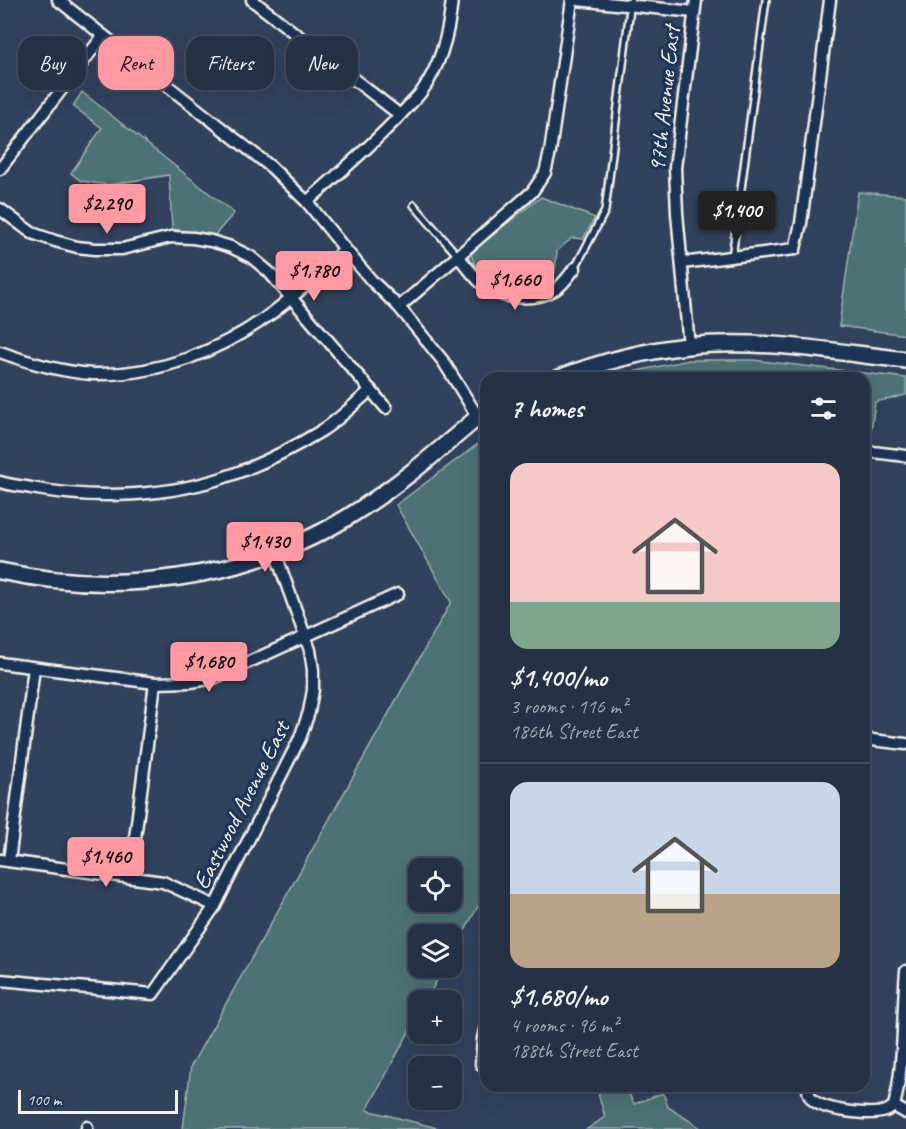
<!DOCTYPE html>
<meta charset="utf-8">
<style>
body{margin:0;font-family:Caveat,sans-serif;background:#2d3a4d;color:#f1f3f6;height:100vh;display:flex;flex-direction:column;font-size:22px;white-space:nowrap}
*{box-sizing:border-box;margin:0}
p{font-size:20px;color:#a3aab3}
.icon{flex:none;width:33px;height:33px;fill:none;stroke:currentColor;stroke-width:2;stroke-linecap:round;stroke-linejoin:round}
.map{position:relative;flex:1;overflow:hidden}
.side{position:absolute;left:480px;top:372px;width:390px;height:720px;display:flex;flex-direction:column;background:#253246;border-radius:18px;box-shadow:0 6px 24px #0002,0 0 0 2px #424d5f}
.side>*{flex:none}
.hud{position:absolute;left:18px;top:36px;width:372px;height:54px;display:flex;gap:12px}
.buttons{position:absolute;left:408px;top:858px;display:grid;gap:12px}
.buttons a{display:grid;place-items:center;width:54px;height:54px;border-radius:12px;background:#253246;box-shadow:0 6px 24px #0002,0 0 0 2px #424d5f;font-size:30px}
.scale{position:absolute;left:18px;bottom:15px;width:160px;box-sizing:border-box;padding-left:6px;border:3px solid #f4f1e8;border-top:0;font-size:16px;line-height:21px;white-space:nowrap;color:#f4f1e8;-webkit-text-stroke:4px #1d3557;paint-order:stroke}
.price{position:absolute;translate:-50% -51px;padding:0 14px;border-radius:6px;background:#ff9aa2;color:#111;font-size:20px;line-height:39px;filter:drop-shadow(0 2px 3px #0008)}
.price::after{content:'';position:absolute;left:50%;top:36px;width:18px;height:14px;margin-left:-9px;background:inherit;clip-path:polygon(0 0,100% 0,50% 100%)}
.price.on{background:#222;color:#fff}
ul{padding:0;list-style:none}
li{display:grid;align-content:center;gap:12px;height:318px;padding:0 30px}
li+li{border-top:2px solid #424d5f}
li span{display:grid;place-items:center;height:186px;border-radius:18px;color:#555}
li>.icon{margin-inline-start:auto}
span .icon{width:108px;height:108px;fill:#fffc;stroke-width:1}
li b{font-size:26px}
h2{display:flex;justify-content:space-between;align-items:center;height:72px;padding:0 30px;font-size:26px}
.tag{padding:0 21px;border-radius:18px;background:#253246;box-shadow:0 6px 24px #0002,0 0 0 2px #424d5f;font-size:21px;line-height:54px}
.tag.on{background:#ff9aa2;color:#111}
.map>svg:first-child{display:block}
</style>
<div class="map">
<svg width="906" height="1129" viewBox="0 0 906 1129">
<rect width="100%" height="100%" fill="#31425d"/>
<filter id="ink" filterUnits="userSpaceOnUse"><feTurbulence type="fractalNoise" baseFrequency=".0167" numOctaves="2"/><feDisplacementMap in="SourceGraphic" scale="12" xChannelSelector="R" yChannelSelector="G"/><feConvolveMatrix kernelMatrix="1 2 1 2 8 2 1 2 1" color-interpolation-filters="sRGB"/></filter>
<g filter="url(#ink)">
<g fill="#4d7274" stroke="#a0b2ae" stroke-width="1.5" fill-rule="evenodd">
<path d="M 82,92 L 234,213 L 215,235 L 172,229 L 169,175 L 108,185 L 81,181 L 71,173 L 102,128 L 73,106 Z"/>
<path d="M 858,192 L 906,196 L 906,335 L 839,326 Z"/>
<path d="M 541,197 L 595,218 L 583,239 L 572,238 L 557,251 L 555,271 L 553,278 L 547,281 L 542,279 L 528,284 L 498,281 L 485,269 L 475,265 L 471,255 L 476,248 Z"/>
<path d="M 689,360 L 753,360 L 906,378 L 906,395 L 875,402 L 870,439 L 864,439 L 864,378 L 610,378 L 618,375 Z"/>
<path d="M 486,438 L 486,891 L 452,955 L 452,934 L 418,934 L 418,968 L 444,968 L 426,1000 L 418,1000 L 418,1015 L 367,1110 L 441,1129 L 183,1129 L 191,1066 L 451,602 L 396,505 ZM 418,868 L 452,868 L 452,902 L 418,902 Z"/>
<path d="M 596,1086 L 625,1086 L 634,1104 L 663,1093 L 668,1107 L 702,1129 L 587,1129 L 605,1117 Z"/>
</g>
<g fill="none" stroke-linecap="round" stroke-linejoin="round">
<g stroke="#f4f1e8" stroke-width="10">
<g id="lane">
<path d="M 414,205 L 458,256"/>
<path d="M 732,257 L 766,0"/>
<path d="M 575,268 L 605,211 L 631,0"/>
</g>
</g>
<g stroke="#f4f1e8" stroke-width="15">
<g id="street">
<path d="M 58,0 L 271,167 L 307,202 L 345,249 L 372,281 L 399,307 L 443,361 L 478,417"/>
<path d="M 252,0 L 400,115"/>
<path d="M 577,0 L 694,12"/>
<path d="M 0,169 L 103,36"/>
<path d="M 307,202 C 340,172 374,144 404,111 C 410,104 417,98 422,91 C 441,65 449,31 452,0"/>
<path d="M 0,209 L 32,233 L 55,241 L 77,247 L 95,249 L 122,249 L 171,237 L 193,238 L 211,241 L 231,247 L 251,257 L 269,272 L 386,408"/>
<path d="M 458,256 C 467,267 476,280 487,288 C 504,300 538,301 556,289 C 564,284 569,275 575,268"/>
<path d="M 682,263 L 795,249 L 801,223 L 830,0"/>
<path d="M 399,307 L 532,192 L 545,173 L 550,152 L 572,0"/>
<path d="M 689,346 L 677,213 L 675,168 L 696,0"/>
<path d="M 0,352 C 30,363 61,372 93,374 C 158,376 221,351 272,313 C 298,294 321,271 345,249"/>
<path d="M 864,451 L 906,456"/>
<path d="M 0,482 C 10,485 21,486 31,488 C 95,500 170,497 231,475 C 262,464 293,448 321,431 C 339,420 355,403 371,390"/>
<path d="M 0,663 L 155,683 L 191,682 L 214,678 L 398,594"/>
<path d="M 864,741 L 872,740 L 906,744"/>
<path d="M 0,860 L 163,882 L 215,906"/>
<path d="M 9,861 L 34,668"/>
<path d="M 130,877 L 155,683"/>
<path d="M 0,980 L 153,994 L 215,906 L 300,738 L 309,712 L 313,690 L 313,670 L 310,650 L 275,552"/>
<path d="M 486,1026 L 483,1038 L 481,1064 L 486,1064"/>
<path d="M 808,1086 C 808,1091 808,1095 812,1099 C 822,1111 871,1116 886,1111 C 889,1110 891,1108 894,1106 L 906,1113"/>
<path d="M 894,1106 C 905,1062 902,1016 906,971"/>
<path d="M 87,1129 L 87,1127"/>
</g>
</g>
<g stroke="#f4f1e8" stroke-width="20">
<g id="secondary">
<path d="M 559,378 C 601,362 643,351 687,346 C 760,338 834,352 906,360"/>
<path d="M 0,571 C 115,596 247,580 348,517 C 395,488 436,453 478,417 L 486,413"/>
</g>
</g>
<use href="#lane" stroke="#1d3557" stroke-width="5"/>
<use href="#street" stroke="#1d3557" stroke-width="10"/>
<use href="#secondary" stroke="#1d3557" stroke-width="15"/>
</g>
</g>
<g text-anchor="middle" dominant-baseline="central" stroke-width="6" stroke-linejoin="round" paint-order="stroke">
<g font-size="24" fill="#f4f1e8" stroke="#1d3557">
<text transform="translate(664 99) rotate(-84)">97th Avenue East</text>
<text transform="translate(241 805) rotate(-63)">Eastwood Avenue East</text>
</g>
</g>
</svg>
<div class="buttons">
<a><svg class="icon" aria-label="locate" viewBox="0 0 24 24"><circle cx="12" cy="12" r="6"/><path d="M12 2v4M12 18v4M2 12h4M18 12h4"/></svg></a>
<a><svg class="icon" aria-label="layers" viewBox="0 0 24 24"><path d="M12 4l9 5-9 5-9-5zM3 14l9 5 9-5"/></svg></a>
<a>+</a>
<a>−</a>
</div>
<div class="scale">100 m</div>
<b class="price" style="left:107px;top:235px">$2,290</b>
<b class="price on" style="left:737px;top:242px">$1,400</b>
<b class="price" style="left:314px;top:302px">$1,780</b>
<b class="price" style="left:515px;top:311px">$1,660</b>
<b class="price" style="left:265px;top:573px">$1,430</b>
<b class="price" style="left:209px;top:693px">$1,680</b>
<b class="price" style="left:106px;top:888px">$1,460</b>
<div class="hud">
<a class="tag">Buy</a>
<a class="tag on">Rent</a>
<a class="tag">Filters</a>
<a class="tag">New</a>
</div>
<section class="side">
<h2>7 homes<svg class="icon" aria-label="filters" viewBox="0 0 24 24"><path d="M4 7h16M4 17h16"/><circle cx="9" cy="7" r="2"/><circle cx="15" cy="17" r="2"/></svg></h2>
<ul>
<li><span style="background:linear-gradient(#f6c9c9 75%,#7fa58c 0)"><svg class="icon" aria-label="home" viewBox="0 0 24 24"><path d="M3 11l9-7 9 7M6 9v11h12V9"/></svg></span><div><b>$1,400/mo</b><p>3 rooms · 116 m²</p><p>186th Street East</p></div></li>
<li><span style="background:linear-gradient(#c9d6e8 60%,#b9a48a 0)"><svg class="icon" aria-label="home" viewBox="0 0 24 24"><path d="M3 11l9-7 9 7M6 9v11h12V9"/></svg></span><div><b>$1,680/mo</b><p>4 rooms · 96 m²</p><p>188th Street East</p></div></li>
</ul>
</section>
</div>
